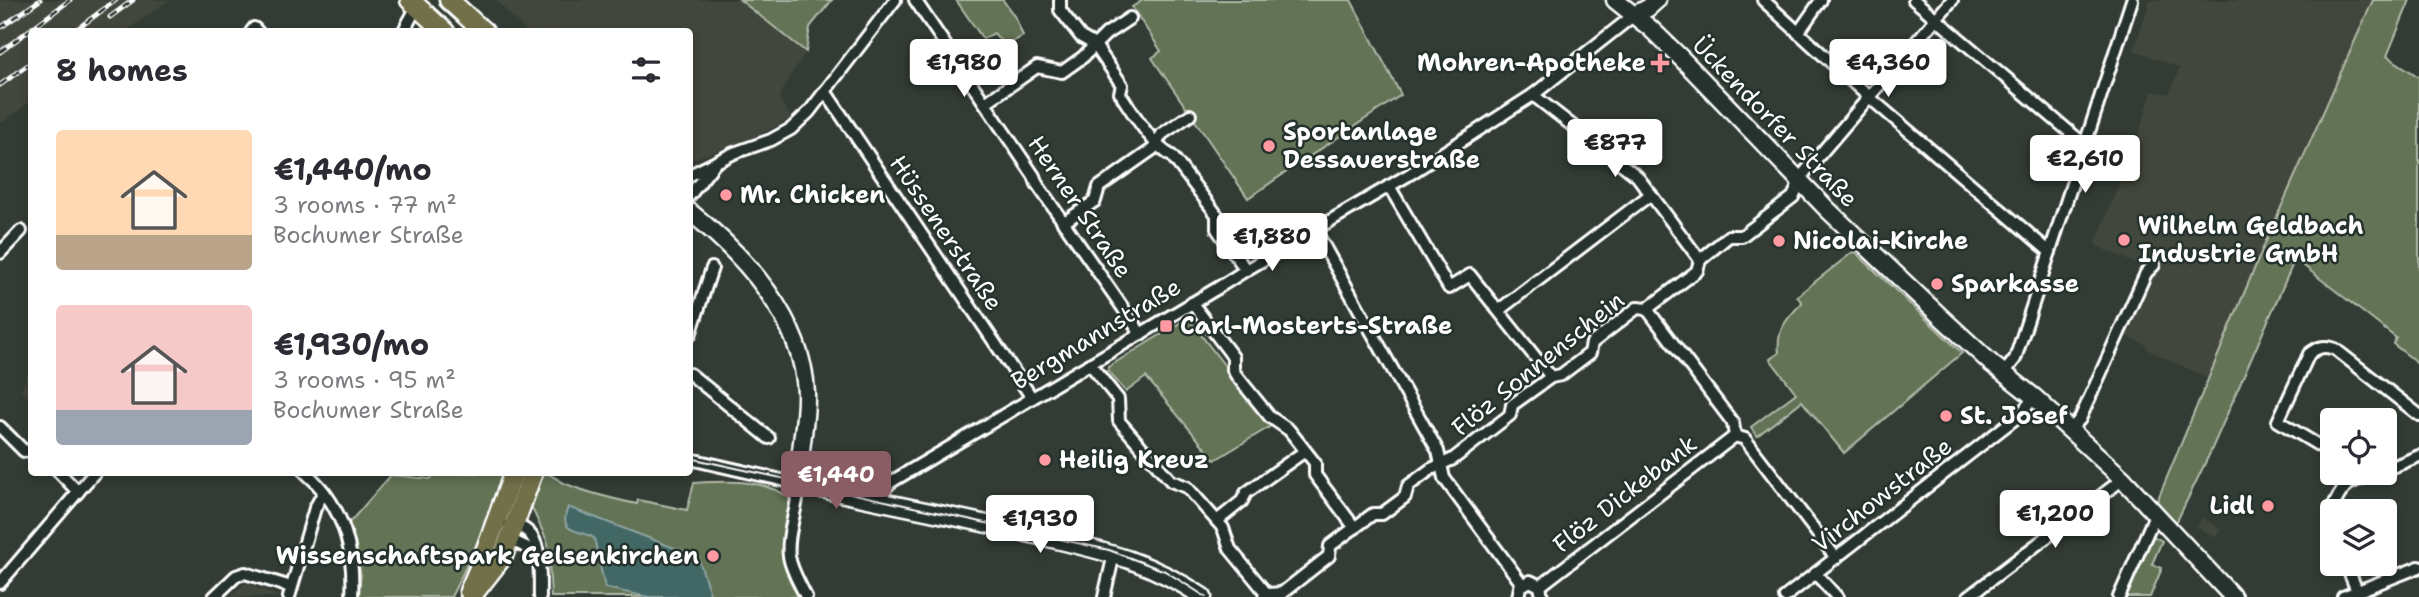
<!DOCTYPE html>
<meta charset="utf-8">
<style>
body{margin:0;font-family:"Shantell Sans",sans-serif;background:#f7f7f7;color:#2b2b33;height:100vh;display:flex;flex-direction:column;font-size:26px;white-space:nowrap}
*{box-sizing:border-box;margin:0}
p{font-size:23px;color:#7c7c81}
.icon{flex:none;width:38px;height:38px;fill:none;stroke:currentColor;stroke-width:2;stroke-linecap:round;stroke-linejoin:round}
.map{position:relative;flex:1;overflow:hidden}
.drawer{position:absolute;left:28px;top:28px;width:665px;height:448px;display:flex;flex-direction:column;background:#fff;border-radius:7px;box-shadow:0 4px 10px #0003}
.drawer>*{flex:none}
.tools{position:absolute;left:2320px;top:408px;display:grid;gap:14px}
.tools a{display:grid;place-items:center;width:77px;height:77px;border-radius:7px;background:#fff;box-shadow:0 4px 10px #0003;font-size:35px}
.price{position:absolute;translate:-50% -60px;padding:0 16px;border-radius:7px;background:#fff;color:#222;font-size:23px;line-height:46px;filter:drop-shadow(0 2px 4px #0008)}
.price::after{content:'';position:absolute;left:50%;top:42px;width:21px;height:16px;margin-left:-10px;background:inherit;clip-path:polygon(0 0,100% 0,50% 100%)}
.price.selected{background:#8a5d65;color:#fff}
ul{padding:0;list-style:none}
li{display:flex;align-items:center;gap:21px;height:175px;padding:0 28px}
li span{display:grid;place-items:center;flex:none;width:196px;height:140px;border-radius:7px;color:#555}
li>.icon{margin-inline-start:auto}
span .icon{width:84px;height:84px;fill:#fffc;stroke-width:1}
li b{font-size:30px}
h2{display:flex;justify-content:space-between;align-items:center;height:84px;padding:0 28px;font-size:30px}
.map>svg:first-child{display:block}
</style>
<div class="map">
<svg width="2419" height="597" viewBox="0 0 2419 597">
<rect width="100%" height="100%" fill="#333c34"/>
<filter id="ink" filterUnits="userSpaceOnUse"><feTurbulence type="fractalNoise" baseFrequency=".0143" numOctaves="2"/><feDisplacementMap in="SourceGraphic" scale="14" xChannelSelector="R" yChannelSelector="G"/><feConvolveMatrix kernelMatrix="1 2 1 2 8 2 1 2 1" color-interpolation-filters="sRGB"/></filter>
<g filter="url(#ink)">
<g fill="#43463d">
<path d="M 0,0 L 169,0 L 126,31 L 32,32 L 31,101 L 0,124 Z"/>
<path d="M 496,0 L 740,0 L 806,52 L 793,71 L 779,98 L 791,118 L 751,139 L 690,160 L 690,32 L 526,31 Z"/>
<path d="M 2150,0 L 2373,0 L 2263,248 L 2210,379 L 2146,349 L 2147,345 L 2123,335 L 2150,270 L 2095,245 L 2140,130 L 2152,91 L 2169,94 L 2180,68 L 2134,50 Z"/>
<path d="M 31,364 L 32,401 L 31,401 L 21,391 Z"/>
<path d="M 2202,518 L 2221,529 L 2215,537 L 2197,527 Z"/>
<path d="M 245,583 L 281,597 L 230,597 Z"/>
</g>
<g fill="#637354" stroke="#b1b9aa" stroke-width="2">
<path d="M 740,0 L 832,0 L 810,27 L 806,52 Z"/>
<path d="M 956,0 L 1003,0 L 1016,19 L 1023,36 L 1005,46 L 994,33 L 983,39 Z"/>
<path d="M 1143,0 L 1351,0 L 1401,95 L 1248,198 L 1152,58 L 1161,51 L 1132,7 Z"/>
<path d="M 2373,0 L 2410,0 L 2387,56 L 2419,77 L 2419,364 L 2393,344 L 2396,338 L 2295,259 L 2210,453 L 2175,525 L 2157,501 L 2263,248 Z"/>
<path d="M 1854,251 L 1962,353 L 1844,453 L 1802,401 L 1757,436 L 1751,427 L 1796,393 L 1770,359 L 1779,353 C 1776,330 1787,318 1802,303 L 1797,296 Z"/>
<path d="M 1188,318 L 1271,426 L 1215,460 L 1146,377 L 1126,392 L 1108,371 L 1108,367 Z"/>
<path d="M 435,473 L 505,473 L 487,524 L 451,597 L 358,597 L 361,575 L 349,523 L 391,475 L 430,479 Z"/>
<path d="M 544,473 C 552,474 557,480 564,483 C 587,493 613,499 637,504 L 638,500 L 687,510 L 694,483 C 727,481 766,478 792,500 C 780,549 778,551 800,597 L 551,597 L 548,543 L 531,506 Z"/>
<path d="M 2153,536 L 2162,541 L 2152,564 L 2162,568 L 2150,597 L 2126,597 Z"/>
</g>
<path fill="#426766" stroke="#8ea4a3" stroke-width="2" d="M 568,507 L 698,557 L 711,597 L 649,597 L 605,588 L 594,538 C 579,529 557,534 568,507 Z"/>
<g fill="none" stroke-linecap="round" stroke-linejoin="round">
<g stroke="#fff" stroke-width="16">
<g id="street">
<path d="M 915,0 L 1034,176 L 1037,184 L 1141,334"/>
<path d="M 1060,0 L 1060,10 L 1081,37 L 1095,45 L 1122,85 L 1120,93"/>
<path d="M 1763,0 L 1869,97 L 2050,252"/>
<path d="M 1914,0 L 2085,145"/>
<path d="M 251,32 L 254,28 L 258,32"/>
<path d="M 403,32 L 419,3"/>
<path d="M 1798,33 L 1821,0"/>
<path d="M 825,91 L 1032,398"/>
<path d="M 1533,95 L 1637,176 L 1700,260"/>
<path d="M 1123,98 C 1135,116 1153,146 1172,156 L 1217,215 L 1217,229 L 1246,270"/>
<path d="M 985,103 L 1037,67 L 1062,72 L 1083,57 L 1106,34 L 1130,18"/>
<path d="M 690,175 L 734,153 L 771,140 L 791,129 L 809,112 L 895,0"/>
<path d="M 1389,186 L 1449,288 L 1470,275 L 1551,377"/>
<path d="M 690,195 L 715,163"/>
<path d="M 1063,223 L 1095,201 L 1099,187 L 1153,149 L 1162,134 L 1190,115"/>
<path d="M 1315,230 L 1438,451 L 1444,478 L 1522,584"/>
<path d="M 0,253 L 21,231"/>
<path d="M 1192,303 L 1233,357 L 1233,370 L 1236,375 L 1270,417 L 1289,430 L 1315,463 L 1315,475 L 1355,528"/>
<path d="M 1647,309 L 1733,423 L 1735,436 L 1745,439 L 1836,558"/>
<path d="M 1499,310 L 1651,194"/>
<path d="M 690,335 L 712,268"/>
<path d="M 1090,364 L 1118,399 L 1119,421 L 1171,481 L 1187,487 L 1223,528 L 1230,549 L 1267,594"/>
<path d="M 2004,373 L 2015,359 L 2132,0"/>
<path d="M 690,374 L 769,438"/>
<path d="M 0,427 L 24,451 L 32,450"/>
<path d="M 2070,430 L 2080,419 L 2146,273 L 2154,265"/>
<path d="M 2333,454 L 2278,421 L 2309,354 C 2318,347 2324,345 2335,349 L 2419,415"/>
<path d="M 690,459 L 799,484 C 798,507 786,535 789,556 C 791,570 800,584 806,597"/>
<path d="M 2385,470 L 2419,456"/>
<path d="M 59,472 L 78,492"/>
<path d="M 305,472 C 343,505 355,549 352,597"/>
<path d="M 881,503 L 885,488 L 891,482 L 1216,289 L 1246,270 L 1410,174 L 1533,95 L 1634,15"/>
<path d="M 1217,521 L 1242,501 L 1246,493 L 1305,451"/>
<path d="M 508,525 C 546,525 539,572 540,597"/>
<path d="M 2333,530 C 2327,516 2336,498 2345,487 C 2352,480 2367,476 2377,472"/>
<path d="M 507,538 L 528,548 L 537,561"/>
<path d="M 2346,564 L 2357,591"/>
<path d="M 1816,574 L 1837,597"/>
<path d="M 0,583 L 95,472"/>
<path d="M 1540,586 L 1735,436"/>
<path d="M 214,597 L 236,576 L 245,573 L 291,587"/>
<path d="M 289,597 L 315,508 L 324,492"/>
<path d="M 1104,597 L 1114,554"/>
<path d="M 1264,597 L 1268,594 L 1282,593 L 1329,556 L 1330,546 L 1373,514 L 1382,514 L 1405,497 L 1408,486 L 1431,469 L 1453,459 L 1510,415 L 1512,405 L 1551,377 L 1561,375 L 1590,353 L 1592,343 L 1637,308 L 1647,309 L 1697,271 L 1700,260 L 1729,236 L 1742,236 L 1793,197 L 1805,172 L 1952,0"/>
<path d="M 1518,597 L 1520,587 L 1530,581 L 1540,586 L 1542,597"/>
<path d="M 1785,597 L 2021,414 L 2034,397"/>
<path d="M 1968,597 L 2123,479"/>
<path d="M 2119,597 L 2156,513"/>
<path d="M 2343,597 L 2419,567"/>
</g>
</g>
<g stroke="#fff" stroke-width="21">
<g id="secondary">
<path d="M 1615,0 L 1650,28 L 1681,58 L 1828,210 L 1942,318 L 1992,364 L 2034,397 L 2123,479 L 2233,597"/>
<path d="M 1634,15 L 1648,8 L 1657,0"/>
<path d="M 690,212 C 744,255 803,319 806,393 C 807,423 798,453 799,484 C 873,501 949,515 1023,532 C 1092,549 1142,556 1203,597"/>
</g>
</g>
<g stroke="#fff" stroke-width="23">
<g id="primary">
<path d="M 410,0 L 445,32"/>
<path d="M 449,0 L 484,32"/>
<path d="M 469,591 L 479,568 L 514,472"/>
<path d="M 471,597 L 503,556 L 533,472"/>
</g>
</g>
<use href="#street" stroke="#26332d" stroke-width="10"/>
<use href="#secondary" stroke="#26332d" stroke-width="16"/>
<use href="#primary" stroke="#71704a" stroke-width="18"/>
<path stroke="#fff" stroke-width="2" d="M 690,458 L 1109,550 L 1165,571 L 1206,597"/>
<g stroke="#fff" stroke-width="5">
<g id="rail">
<path d="M 110,17 L 133,0"/>
<path d="M 0,28 L 40,0"/>
<path d="M 73,32 L 116,0"/>
<path d="M 0,52 L 70,0"/>
<path d="M 0,85 L 32,62"/>
</g>
</g>
<use href="#rail" stroke="#26332d" stroke-width="2.5" stroke-dasharray="8" stroke-linecap="butt"/>
</g>
</g>
<g fill="#ff9aa2" stroke="#26332d" stroke-width="2.5">
<path d="M1656.5 52.5h7v7h7v7h-7v7h-7v-7h-7v-7h7z"/>
<circle cx="1269" cy="146" r="7"/>
<circle cx="726" cy="195" r="7"/>
<circle cx="2124" cy="240" r="7"/>
<circle cx="1779" cy="241" r="7"/>
<circle cx="1937" cy="284" r="7"/>
<rect x="1159" y="319" width="14" height="14" rx="3.5"/>
<circle cx="1946" cy="416" r="7"/>
<circle cx="1045" cy="460" r="7"/>
<circle cx="2268" cy="506" r="7"/>
<circle cx="713" cy="556" r="7"/>
</g>
<g text-anchor="middle" dominant-baseline="central" stroke-width="5" stroke-linejoin="round" paint-order="stroke">
<g font-size="24" font-weight="bold" fill="#fff" stroke="#26332d" text-anchor="start">
<text x="1646" y="63" text-anchor="end">Mohren-Apotheke</text>
<text x="1283" y="132">Sportanlage<tspan x="1283" dy="28">Dessauerstraße</tspan></text>
<text x="740" y="195">Mr. Chicken</text>
<text x="2138" y="226">Wilhelm Geldbach<tspan x="2138" dy="28">Industrie GmbH</tspan></text>
<text x="1793" y="241">Nicolai-Kirche</text>
<text x="1951" y="284">Sparkasse</text>
<text x="1180" y="326">Carl-Mosterts-Straße</text>
<text x="1960" y="416">St. Josef</text>
<text x="1059" y="460">Heilig Kreuz</text>
<text x="2254" y="506" text-anchor="end">Lidl</text>
<text x="699" y="556" text-anchor="end">Wissenschaftspark Gelsenkirchen</text>
</g>
<g font-size="24" fill="#fff" stroke="#26332d">
<text transform="translate(1775 122) rotate(46)">Ückendorfer Straße</text>
<text transform="translate(1080 207) rotate(56)">Herner Straße</text>
<text transform="translate(946 233) rotate(56)">Hüssenerstraße</text>
<text transform="translate(1096 334) rotate(-31)">Bergmannstraße</text>
<text transform="translate(1538 364) rotate(-39)">Flöz Sonnenschein</text>
<text transform="translate(1625 494) rotate(-38)">Flöz Dickebank</text>
<text transform="translate(1882 495) rotate(-38)">Virchowstraße</text>
</g>
</g>
</svg>
<div class="tools">
<a><svg class="icon" aria-label="locate" viewBox="0 0 24 24"><circle cx="12" cy="12" r="6"/><path d="M12 2v4M12 18v4M2 12h4M18 12h4"/></svg></a>
<a><svg class="icon" aria-label="layers" viewBox="0 0 24 24"><path d="M12 4l9 5-9 5-9-5zM3 14l9 5 9-5"/></svg></a>
</div>
<b class="price" style="left:964px;top:99px">€1,980</b>
<b class="price" style="left:1888px;top:99px">€4,360</b>
<b class="price" style="left:1615px;top:179px">€877</b>
<b class="price" style="left:2085px;top:195px">€2,610</b>
<b class="price" style="left:1272px;top:273px">€1,880</b>
<b class="price selected" style="left:836px;top:511px">€1,440</b>
<b class="price" style="left:2055px;top:550px">€1,200</b>
<b class="price" style="left:1040px;top:555px">€1,930</b>
<section class="drawer">
<h2>8 homes<svg class="icon" aria-label="filters" viewBox="0 0 24 24"><path d="M4 7h16M4 17h16"/><circle cx="9" cy="7" r="2"/><circle cx="15" cy="17" r="2"/></svg></h2>
<ul>
<li><span style="background:linear-gradient(#ffd9b3 75%,#b9a48a 0)"><svg class="icon" aria-label="home" viewBox="0 0 24 24"><path d="M3 11l9-7 9 7M6 9v11h12V9"/></svg></span><div><b>€1,440/mo</b><p>3 rooms · 77 m²</p><p>Bochumer Straße</p></div></li>
<li><span style="background:linear-gradient(#f6c9c9 75%,#9aa5b1 0)"><svg class="icon" aria-label="home" viewBox="0 0 24 24"><path d="M3 11l9-7 9 7M6 9v11h12V9"/></svg></span><div><b>€1,930/mo</b><p>3 rooms · 95 m²</p><p>Bochumer Straße</p></div></li>
</ul>
</section>
</div>
